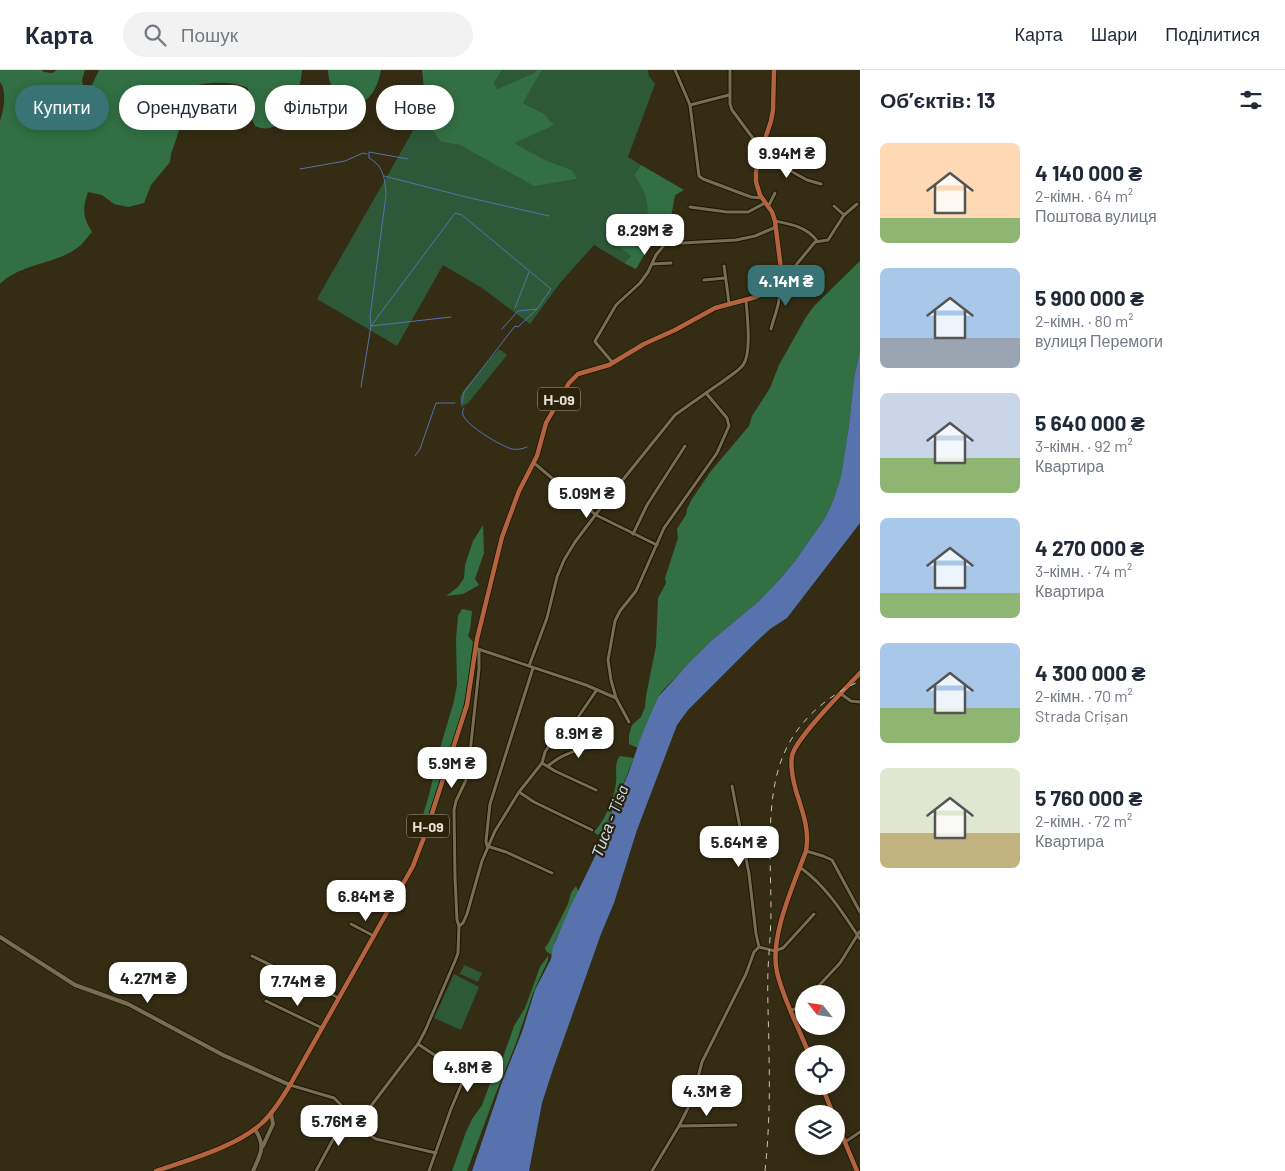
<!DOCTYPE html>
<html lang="uk">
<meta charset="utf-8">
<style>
body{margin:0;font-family:Barlow,sans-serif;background:#f2f2f3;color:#1f2937;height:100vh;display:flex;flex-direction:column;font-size:19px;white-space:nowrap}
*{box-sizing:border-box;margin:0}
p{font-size:16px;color:#747a83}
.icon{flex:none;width:28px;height:28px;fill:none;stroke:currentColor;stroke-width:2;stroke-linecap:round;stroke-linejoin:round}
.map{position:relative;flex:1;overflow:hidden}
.side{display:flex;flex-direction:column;background:#fff;width:425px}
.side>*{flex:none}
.hud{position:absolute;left:15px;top:15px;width:475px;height:45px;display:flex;gap:10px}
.needle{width:32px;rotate:300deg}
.tools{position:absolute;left:795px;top:915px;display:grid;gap:10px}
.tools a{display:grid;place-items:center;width:50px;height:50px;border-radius:50%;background:#fff;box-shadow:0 2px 12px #0003;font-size:25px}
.price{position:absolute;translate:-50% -42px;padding:0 11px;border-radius:10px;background:#fff;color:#222;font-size:16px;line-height:32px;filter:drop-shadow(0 1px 2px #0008)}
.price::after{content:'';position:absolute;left:50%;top:30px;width:15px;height:11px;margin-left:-8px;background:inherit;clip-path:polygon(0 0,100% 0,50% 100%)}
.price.on{background:#387376;color:#fff}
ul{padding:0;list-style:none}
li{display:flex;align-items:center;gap:15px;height:125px;padding:0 20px}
li span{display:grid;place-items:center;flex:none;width:140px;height:100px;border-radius:8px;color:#555}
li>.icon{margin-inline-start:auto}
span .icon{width:60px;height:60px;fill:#fffc;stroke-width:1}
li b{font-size:21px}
h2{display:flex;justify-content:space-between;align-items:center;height:60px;padding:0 20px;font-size:21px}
.tag{padding:0 18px;border-radius:22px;background:#fff;box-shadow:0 2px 12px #0003;font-size:18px;line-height:45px}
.tag.on{background:#387376;color:#fff}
header{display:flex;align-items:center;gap:30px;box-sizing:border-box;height:70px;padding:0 25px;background:#fff;border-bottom:1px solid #e0e1e3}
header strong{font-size:24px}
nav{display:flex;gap:28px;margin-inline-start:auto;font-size:18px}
.search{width:350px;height:45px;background:#f2f2f3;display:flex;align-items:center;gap:12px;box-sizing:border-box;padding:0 18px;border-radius:28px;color:#747a83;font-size:19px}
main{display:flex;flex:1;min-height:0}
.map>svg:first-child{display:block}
</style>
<header>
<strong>Карта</strong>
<div class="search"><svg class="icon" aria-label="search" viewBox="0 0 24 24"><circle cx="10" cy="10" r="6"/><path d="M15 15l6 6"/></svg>Пошук</div>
<nav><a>Карта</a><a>Шари</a><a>Поділитися</a></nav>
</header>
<main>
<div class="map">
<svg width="860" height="1101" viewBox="0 0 860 1101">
<rect width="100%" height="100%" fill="#342c13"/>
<g fill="#2d5938">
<path d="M 502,0 L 537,0 L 534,3 L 497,19 L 494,13 Z"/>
<path d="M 542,0 L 648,0 L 649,6 L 655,14 L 628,87 L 641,95 L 634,105 C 651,130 652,143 636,168 L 628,158 L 627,151 L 615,151 L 606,162 L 610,170 L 631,186 L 624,193 L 594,175 L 560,213 L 530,254 L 482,218 L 443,195 L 397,276 L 317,229 L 430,31 L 427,53 L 441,72 L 460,75 L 535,115 L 576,109 L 572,100 L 545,90 L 513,73 L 543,43 L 523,33 Z"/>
<path d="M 499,279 L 507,285 L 468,333 L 461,337 L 460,327 L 464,320 Z"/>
<path d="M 464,895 L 482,903 L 478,912 L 460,904 Z"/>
<path d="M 454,904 L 479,917 L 461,960 L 434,948 Z"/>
</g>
<g fill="#327043">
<path d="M 0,0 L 42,0 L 44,2 L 52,3 L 57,0 L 85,0 L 82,10 L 83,17 L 92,15 L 99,0 L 302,0 C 301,22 285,70 255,56 L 248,40 L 248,18 C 233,11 203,11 187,19 L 191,26 L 171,84 L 170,92 L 151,115 L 144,133 L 128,137 L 114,134 L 102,125 L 88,122 C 82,139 83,147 92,162 C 88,166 85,171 81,175 C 58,195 22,192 0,214 L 0,51 C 4,41 7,20 0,12 Z"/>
<path d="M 328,0 L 381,0 C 378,16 371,31 355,36 C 339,25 329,22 328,0 Z"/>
<path d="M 422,0 L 502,0 L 494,13 L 497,19 L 534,3 L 537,0 L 542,0 L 523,33 L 543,43 L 554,55 L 514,73 L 545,90 L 572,100 L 577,109 L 534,116 L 460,75 L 441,72 L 427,53 L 430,31 L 424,18 Z"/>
<path d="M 641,95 L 684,120 L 675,125 L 671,147 L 682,149 L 678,156 L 663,153 L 636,199 L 624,193 L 631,186 L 610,170 L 617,173 L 628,165 L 628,158 L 636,168 C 653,143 650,129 634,105 Z"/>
<path d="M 860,191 L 860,281 L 854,308 L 849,355 L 841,406 L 833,431 L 825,448 L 795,491 L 780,509 L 759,531 L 712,570 L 663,620 L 658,627 L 638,678 L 629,674 L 629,665 L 632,655 L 641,647 L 645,637 L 646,626 L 656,576 L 658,528 L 666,513 L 665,508 L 678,468 L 677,459 L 686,445 L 687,439 L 692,429 L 711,401 L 749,356 L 752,346 L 770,318 L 779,295 L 806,247 L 814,236 Z"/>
<path d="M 483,455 L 484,483 L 475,509 L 479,515 L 463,524 L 446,526 L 458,517 L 464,508 L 465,495 L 473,471 Z"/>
<path d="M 462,539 L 472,541 L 470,560 L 468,566 L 473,572 L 469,603 L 463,639 L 430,740 L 424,757 L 421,760 L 419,758 L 429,725 L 441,675 L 454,631 L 457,615 L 456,569 L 458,546 Z"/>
<path d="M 620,686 L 634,688 L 603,762 L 598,765 L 594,762 C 605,751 614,728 616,713 C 617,704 614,693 620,686 Z"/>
<path d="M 576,816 L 579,822 L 555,871 L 552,885 L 546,881 L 545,878 L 549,872 L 568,834 L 571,823 Z"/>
<path d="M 548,886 L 548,890 L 533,923 L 516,973 L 494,1028 L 467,1101 L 452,1101 L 466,1062 L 472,1049 L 482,1035 L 492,1008 L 500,996 L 514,956 L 525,938 L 540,897 Z"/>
</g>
<path fill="#5772ac" d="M 860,281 L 860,453 L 787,548 L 770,559 L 756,572 L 688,640 L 677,655 L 637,760 L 614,833 L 601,864 L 553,999 L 542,1033 L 529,1101 L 472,1101 L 502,1012 L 522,962 L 535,920 L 551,889 L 553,877 L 569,840 L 599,778 L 603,762 L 629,702 L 641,667 L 658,627 L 688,594 L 712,570 L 759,531 L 780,509 L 795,491 L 825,448 L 833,431 L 841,406 L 849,355 L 854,308 Z"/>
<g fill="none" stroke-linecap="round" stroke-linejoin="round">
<g stroke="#5772ac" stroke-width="1">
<path d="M 300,99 L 345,91 L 363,83 L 367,84"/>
<path d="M 384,106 L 466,127 L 549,146"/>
<path d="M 515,238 L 529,202"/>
<path d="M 451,247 L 371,256 L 455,143 L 462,145 L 551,219 L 537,239"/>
<path d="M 361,317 L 371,256 L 370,247 L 386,125 C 385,110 384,96 369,88 L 369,82 L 408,89"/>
<path d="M 462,333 L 464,322 L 515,256 L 518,257 L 537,239 L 518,241 L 502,259"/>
<path d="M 464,338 C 463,341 462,342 463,345 C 467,356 501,376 512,379 C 518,380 522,379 527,377"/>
<path d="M 415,386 L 420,379 L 436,333 L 455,333"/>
</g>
<g stroke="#1b1400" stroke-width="5">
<g id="minor">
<path d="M 675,0 L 690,35 L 699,106 L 703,109 L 751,127 L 762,128"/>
<path d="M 730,0 L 730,34 L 732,40 L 761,79"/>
<path d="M 690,35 L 729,25"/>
<path d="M 760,84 L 807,110 L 821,114"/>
<path d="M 834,136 L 844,145"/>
<path d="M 690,137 L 727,142 L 748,142 L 765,133"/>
<path d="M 768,137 L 775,123"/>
<path d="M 775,151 C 790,154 808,157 817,171"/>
<path d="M 652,194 L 671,193"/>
<path d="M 724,196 L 729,233"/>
<path d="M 781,204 L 787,204 L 791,201 L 815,172 L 828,170 L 844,145 L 857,134"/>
<path d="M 704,210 L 725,208"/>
<path d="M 771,259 C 774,246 783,228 778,215"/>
<path d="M 613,293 L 596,273 L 595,271 L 616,235 L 640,213 L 648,202 L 656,185 L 665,174 L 736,170 L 755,166 L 776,157"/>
<path d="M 534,393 L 596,445 L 657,475"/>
<path d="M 633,464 L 647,435 L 685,376"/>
<path d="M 478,579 L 586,615 L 616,628"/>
<path d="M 529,596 L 547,548 L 557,507 L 564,490 L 575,472 L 609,427 L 675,345 L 706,323"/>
<path d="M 533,598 L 490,734 L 486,771 L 487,776 L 506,782 L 552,803"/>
<path d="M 841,624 L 851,631 L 860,632"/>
<path d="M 629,652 L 616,628 L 611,610 L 608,590 L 615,551 L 620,541 L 636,521 L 664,458 L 717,383 L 729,356 L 727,348 L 706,323 C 715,316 737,303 743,295 C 752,283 747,245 746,230"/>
<path d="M 542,693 L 555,701 L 596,720"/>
<path d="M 548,696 C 564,682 586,676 607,677"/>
<path d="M 732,716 L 749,804 L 756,864 L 759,877"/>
<path d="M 519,722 L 534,732 L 592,760"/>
<path d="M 806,781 L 823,786 L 832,790 L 860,842"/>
<path d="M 801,798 C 826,816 843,843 860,869"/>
<path d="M 351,854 L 374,866"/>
<path d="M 459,856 L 463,853 L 467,844 L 482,791 L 495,761 L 519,722 L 542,693 L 545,682 L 553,670 L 572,656 L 596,621"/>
<path d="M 252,886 L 339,928"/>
<path d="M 811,924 L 840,893 L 860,861"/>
<path d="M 266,931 L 322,958"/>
<path d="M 791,940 L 798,938 L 804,932"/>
<path d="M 418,974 L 436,986 L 465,998 L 467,1001 L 451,1039 L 429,1101"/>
<path d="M 290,1015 L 334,1028 L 342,1036 L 341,1048 L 376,1069 L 436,1083"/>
<path d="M 679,1056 L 736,1055"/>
<path d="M 355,1057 L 418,974 L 425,961 L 455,891 L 458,883 L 459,856 L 457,850 L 455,807 L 454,740 L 456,731 L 466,710 L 469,692 L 479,599 L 479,580"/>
<path d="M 845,1072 L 860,1062"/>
<path d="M 316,1101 L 336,1064 L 341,1048"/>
<path d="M 652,1101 L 679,1056 L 692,1030 L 702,992 L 746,904 L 754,882 L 759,877 L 775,881 L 783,878 L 814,844"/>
</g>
</g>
<g stroke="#1b1400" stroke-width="5.5">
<g id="tertiary">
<path d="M 0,867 L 75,915 L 128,934 L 223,985 L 290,1015"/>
<path d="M 263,1076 L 273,1054 L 271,1043"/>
<path d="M 253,1101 C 261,1083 266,1077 255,1059"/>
</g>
</g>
<g stroke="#1b1400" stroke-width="6">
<g id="primary">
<path d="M 809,984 C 799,958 783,929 777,902 C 769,867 794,814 806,781 C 810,760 802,740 796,721 C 793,710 790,697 792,686 C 795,669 846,618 860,603"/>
<path d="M 822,1016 L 833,1044"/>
<path d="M 836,1051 L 857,1101"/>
<path d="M 156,1101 C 188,1090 238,1076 262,1053 C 274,1042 282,1028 290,1015 L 413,796 L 426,762 L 467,635 L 477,569 L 502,467 L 519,421 L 537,386 L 546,353 L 569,313 L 578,304 L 609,295 L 644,274 L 675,260 L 715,238 L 756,227 L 770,221 L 779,213 L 781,199 L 775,151 L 772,142 L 760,125 L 756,112 L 756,102 L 760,84 L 771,51 L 773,40 L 774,0"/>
</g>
</g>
<use href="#minor" stroke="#776e54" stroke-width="3"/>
<use href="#tertiary" stroke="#776e54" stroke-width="4"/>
<use href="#primary" stroke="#b46341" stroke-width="4.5"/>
<path stroke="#c8c3b3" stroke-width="1" stroke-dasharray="6 6" stroke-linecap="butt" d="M 765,1101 C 769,1063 770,1025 769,987 C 769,958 767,929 768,900 C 769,880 771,860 771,840 C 771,793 765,729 783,686 C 797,651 827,626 860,611"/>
</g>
<g text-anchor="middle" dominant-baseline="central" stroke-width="4.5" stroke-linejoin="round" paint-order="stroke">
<g fill="#2a2209" stroke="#aca795" stroke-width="1">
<rect x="538" y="317.5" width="42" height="23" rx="4"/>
<rect x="407" y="744.5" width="42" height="23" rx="4"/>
</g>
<g font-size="14" font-weight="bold" fill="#e4e0d1">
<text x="559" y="329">Н-09</text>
<text x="428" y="756">Н-09</text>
</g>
<g font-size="16" font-style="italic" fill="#cbdcfd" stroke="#2a2209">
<text transform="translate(609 751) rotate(-69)">Тиса - Tisa</text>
</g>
</g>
</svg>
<div class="tools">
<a><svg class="needle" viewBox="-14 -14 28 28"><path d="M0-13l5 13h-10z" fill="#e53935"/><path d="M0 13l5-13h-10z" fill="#747a83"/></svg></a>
<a><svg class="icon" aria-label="locate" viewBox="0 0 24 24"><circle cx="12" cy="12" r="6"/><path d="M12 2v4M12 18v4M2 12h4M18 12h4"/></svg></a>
<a><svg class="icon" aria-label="layers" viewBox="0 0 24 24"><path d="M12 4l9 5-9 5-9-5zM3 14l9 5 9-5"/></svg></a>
</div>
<b class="price" style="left:787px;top:109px">9.94M ₴</b>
<b class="price" style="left:645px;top:186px">8.29M ₴</b>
<b class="price on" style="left:786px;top:237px">4.14M ₴</b>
<b class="price" style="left:587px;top:449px">5.09M ₴</b>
<b class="price" style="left:579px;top:689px">8.9M ₴</b>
<b class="price" style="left:452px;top:719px">5.9M ₴</b>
<b class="price" style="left:739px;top:798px">5.64M ₴</b>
<b class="price" style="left:366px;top:852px">6.84M ₴</b>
<b class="price" style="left:148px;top:934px">4.27M ₴</b>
<b class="price" style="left:298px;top:937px">7.74M ₴</b>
<b class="price" style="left:468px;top:1023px">4.8M ₴</b>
<b class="price" style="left:707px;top:1047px">4.3M ₴</b>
<b class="price" style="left:339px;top:1077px">5.76M ₴</b>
<div class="hud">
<a class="tag on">Купити</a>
<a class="tag">Орендувати</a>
<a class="tag">Фільтри</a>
<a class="tag">Нове</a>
</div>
</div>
<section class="side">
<h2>Об’єктів: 13<svg class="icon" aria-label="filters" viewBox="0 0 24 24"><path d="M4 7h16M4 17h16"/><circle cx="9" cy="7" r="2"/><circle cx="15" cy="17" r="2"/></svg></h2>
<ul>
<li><span style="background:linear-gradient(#ffd9b3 75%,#8fb573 0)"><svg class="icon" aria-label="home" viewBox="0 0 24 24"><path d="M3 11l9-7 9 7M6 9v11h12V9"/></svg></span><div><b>4 140 000 ₴</b><p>2-кімн. · 64 m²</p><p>Поштова вулиця</p></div></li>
<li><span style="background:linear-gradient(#a9c7e8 70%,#9aa5b1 0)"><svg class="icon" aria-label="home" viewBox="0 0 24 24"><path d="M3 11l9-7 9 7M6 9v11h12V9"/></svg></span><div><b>5 900 000 ₴</b><p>2-кімн. · 80 m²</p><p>вулиця Перемоги</p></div></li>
<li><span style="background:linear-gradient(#c9d6e8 65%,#8fb573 0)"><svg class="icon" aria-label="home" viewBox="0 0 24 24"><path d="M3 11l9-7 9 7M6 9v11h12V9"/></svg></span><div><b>5 640 000 ₴</b><p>3-кімн. · 92 m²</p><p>Квартира</p></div></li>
<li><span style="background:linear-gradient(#a9c7e8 75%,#8fb573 0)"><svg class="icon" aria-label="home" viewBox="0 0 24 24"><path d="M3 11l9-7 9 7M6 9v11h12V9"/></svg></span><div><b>4 270 000 ₴</b><p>3-кімн. · 74 m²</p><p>Квартира</p></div></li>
<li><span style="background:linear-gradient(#a9c7e8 65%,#8fb573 0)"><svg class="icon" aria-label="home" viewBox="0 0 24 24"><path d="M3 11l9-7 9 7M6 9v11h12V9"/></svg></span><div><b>4 300 000 ₴</b><p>2-кімн. · 70 m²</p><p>Strada Crișan</p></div></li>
<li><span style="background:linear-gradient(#dfe7d0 65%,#c2b280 0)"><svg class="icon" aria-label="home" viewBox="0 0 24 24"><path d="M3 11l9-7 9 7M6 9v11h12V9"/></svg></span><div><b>5 760 000 ₴</b><p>2-кімн. · 72 m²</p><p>Квартира</p></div></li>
</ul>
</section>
</main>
